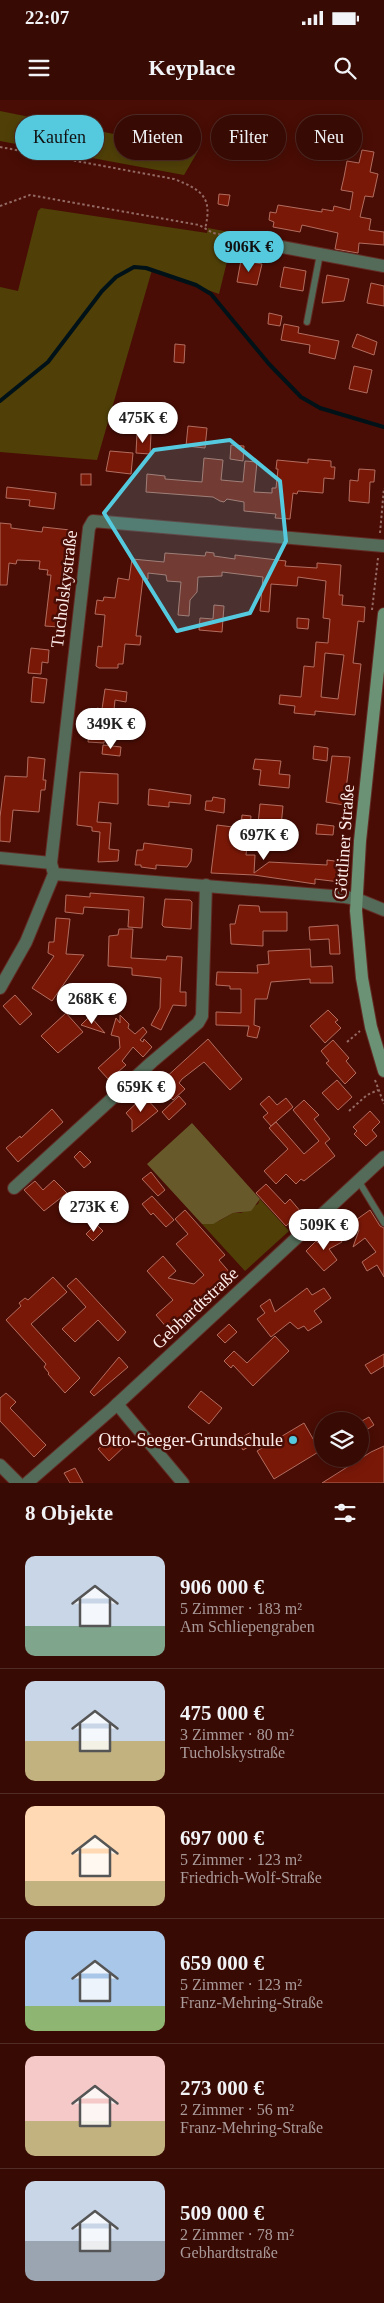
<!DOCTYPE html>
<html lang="de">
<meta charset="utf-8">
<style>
body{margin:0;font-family:Georgia,serif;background:#421813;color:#f1f3f6;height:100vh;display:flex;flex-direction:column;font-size:19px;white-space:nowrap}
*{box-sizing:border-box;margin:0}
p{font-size:16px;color:#aa9a9a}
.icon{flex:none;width:28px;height:28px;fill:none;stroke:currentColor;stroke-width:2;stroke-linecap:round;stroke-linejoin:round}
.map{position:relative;height:1383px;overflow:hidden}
.side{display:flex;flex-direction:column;background:#370a04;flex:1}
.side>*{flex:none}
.guide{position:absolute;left:15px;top:15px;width:355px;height:45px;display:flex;gap:10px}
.tools{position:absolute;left:314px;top:1312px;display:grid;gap:10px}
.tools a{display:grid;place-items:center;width:55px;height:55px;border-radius:50%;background:#370a04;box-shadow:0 2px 12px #0003,0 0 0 1px #512b26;font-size:25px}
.price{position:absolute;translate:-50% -42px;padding:0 11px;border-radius:18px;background:#fff;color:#222;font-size:16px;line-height:32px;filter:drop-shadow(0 1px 2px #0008)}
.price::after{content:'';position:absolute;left:50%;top:30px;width:15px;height:11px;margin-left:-8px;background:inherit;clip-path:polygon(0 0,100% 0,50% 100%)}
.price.selected{background:#55cadf;color:#111}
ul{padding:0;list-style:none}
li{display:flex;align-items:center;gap:15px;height:125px;padding:0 25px}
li+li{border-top:1px solid #512b26}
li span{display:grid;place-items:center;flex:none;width:140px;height:100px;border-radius:10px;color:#555}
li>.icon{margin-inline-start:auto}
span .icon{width:60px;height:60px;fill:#fffc;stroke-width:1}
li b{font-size:21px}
h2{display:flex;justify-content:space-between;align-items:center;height:60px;padding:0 25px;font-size:21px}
.tag{padding:0 18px;border-radius:22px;background:#370a04;box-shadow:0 2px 12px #0003,0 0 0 1px #512b26;font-size:18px;line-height:45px}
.tag.selected{background:#55cadf;color:#111}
.status{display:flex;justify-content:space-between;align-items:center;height:35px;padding:0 25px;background:#370a04;direction:ltr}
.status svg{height:14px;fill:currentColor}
header{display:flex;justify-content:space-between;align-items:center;height:65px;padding:0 25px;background:#370a04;font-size:22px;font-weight:600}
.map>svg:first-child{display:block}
</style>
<div class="status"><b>22:07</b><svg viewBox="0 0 49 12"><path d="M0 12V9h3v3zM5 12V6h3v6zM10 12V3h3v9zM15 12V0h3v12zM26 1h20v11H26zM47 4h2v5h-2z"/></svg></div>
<header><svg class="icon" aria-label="menu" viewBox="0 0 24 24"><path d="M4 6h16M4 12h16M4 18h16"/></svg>Keyplace<svg class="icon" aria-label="search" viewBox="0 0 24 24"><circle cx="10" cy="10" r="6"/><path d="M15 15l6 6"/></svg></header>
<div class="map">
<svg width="384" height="1383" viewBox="0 0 384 1383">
<rect width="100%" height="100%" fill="#490d05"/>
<g fill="#504008">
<path d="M 0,11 L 198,51 L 184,75 L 0,41 Z"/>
<path d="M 41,108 L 207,133 L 208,128 L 234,133 L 219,194 L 152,170 L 97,360 L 0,352 L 0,187 L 18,191 L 38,111 Z"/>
<path d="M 260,1099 L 289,1131 L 245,1171 L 202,1124 L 219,1121 L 233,1113 L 241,1113 L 258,1104 Z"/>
</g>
<path fill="#68592b" d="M 192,1023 L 260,1099 L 251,1111 L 233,1113 L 213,1124 L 202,1124 L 147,1064 Z"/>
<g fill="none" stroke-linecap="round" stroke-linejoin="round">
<path stroke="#001217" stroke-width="4" d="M 0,301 L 48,262 L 102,191 L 116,177 L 134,167 L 146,168 L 196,185 L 211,194 L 269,264 L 301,297 L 320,308 L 384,327"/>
</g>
<g fill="#7a1808" stroke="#b26d5f" fill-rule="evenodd">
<path d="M 362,50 L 374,52 L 370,72 L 378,74 L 373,97 L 365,96 L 360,117 L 371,119 L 369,130 L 384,132 L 384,145 L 359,143 L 358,153 L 335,149 L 338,133 L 302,125 L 300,132 L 273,127 L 274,122 L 269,120 L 270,112 L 276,113 L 278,105 L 322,112 L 322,109 L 333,111 L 334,106 L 350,110 L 353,92 L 341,90 L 344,77 L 347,61 L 359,63 Z"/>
<path d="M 219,94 L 230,95 L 228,106 L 218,104 Z"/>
<path d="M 241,160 L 262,164 L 257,185 L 237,182 Z"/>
<path d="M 284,167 L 306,171 L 303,191 L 280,187 Z"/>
<path d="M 327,175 L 349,179 L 344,201 L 322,203 Z"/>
<path d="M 371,183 L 384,186 L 384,206 L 367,203 Z"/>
<path d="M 269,213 L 282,216 L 280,226 L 268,224 Z"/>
<path d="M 284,224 L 299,227 L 298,233 L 339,241 L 335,259 L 309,253 L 310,245 L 281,240 Z"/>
<path d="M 357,234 L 377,242 L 374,255 L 352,247 Z"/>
<path d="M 175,244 L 185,245 L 184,263 L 174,262 Z"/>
<path d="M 354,266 L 372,270 L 367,293 L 349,289 Z"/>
<path d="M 188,326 L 207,328 L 205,348 L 186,346 Z"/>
<path d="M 137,333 L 151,334 L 150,354 L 136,353 Z"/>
<path d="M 231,345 L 244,346 L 243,361 L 230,359 Z"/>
<path d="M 110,351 L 133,353 L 131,374 L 106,371 Z"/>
<path d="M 204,358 L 223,360 L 221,380 L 243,382 L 245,361 L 257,362 L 254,392 L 272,393 L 272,388 L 276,388 L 278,369 L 276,369 L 277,360 L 308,363 L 308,359 L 331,361 L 331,367 L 335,367 L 334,379 L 324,378 L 323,393 L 298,391 L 297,394 L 293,393 L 290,419 L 275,418 L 276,414 L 244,411 L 244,402 L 227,399 L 224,402 L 220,401 L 213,397 L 146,392 L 147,374 L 165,376 L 165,379 L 202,382 Z"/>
<path d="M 359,369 L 375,370 L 374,382 L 370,382 L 369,403 L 349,401 L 350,380 L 358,381 Z"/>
<rect x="81" y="374" width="10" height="11"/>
<path d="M 7,387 L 56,393 L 54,409 L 29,406 L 30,400 L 6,398 Z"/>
<path d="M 0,423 L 11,424 L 11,428 L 42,432 L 43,427 L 70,430 L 59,527 L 45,526 L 51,475 L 47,475 L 48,470 L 39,469 L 40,461 L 17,460 L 16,464 L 9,463 L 7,485 L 0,485 Z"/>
<path d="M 206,452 L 214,453 L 214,456 L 235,459 L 235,455 L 286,461 L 285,466 L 317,468 L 317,463 L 341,465 L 339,495 L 343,495 L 342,505 L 365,507 L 364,522 L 358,521 L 353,563 L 361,564 L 355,615 L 315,611 L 315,615 L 294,613 L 295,606 L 279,604 L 280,595 L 301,597 L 304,566 L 314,567 L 316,542 L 328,543 L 330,519 L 323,518 L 326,481 L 298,477 L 297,486 L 271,484 L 269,512 L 260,511 L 263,477 L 222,472 L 222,476 L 198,477 L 197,492 L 190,500 L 189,516 L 178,515 L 181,482 L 167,481 L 166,475 L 148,473 L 148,479 L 143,478 L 136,536 L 141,536 L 140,545 L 125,544 L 123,564 L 118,564 L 118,568 L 99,568 L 96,566 L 98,546 L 102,547 L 105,515 L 95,514 L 97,500 L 103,501 L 104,497 L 115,498 L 118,478 L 129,480 L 132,459 L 164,462 L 165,453 L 205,456 ZM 325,553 L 344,555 L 338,599 L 321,597 Z"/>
<path d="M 214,505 L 224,506 L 222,532 L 199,530 L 200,518 L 213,519 Z"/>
<path d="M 297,518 L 309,519 L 308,529 L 297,528 Z"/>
<path d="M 31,548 L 49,550 L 48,563 L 42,562 L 41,574 L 28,573 Z"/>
<path d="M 33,577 L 47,579 L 44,603 L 31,602 Z"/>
<path d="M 105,589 L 127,592 L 126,602 L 115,600 L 113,620 L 106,619 L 104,643 L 88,642 L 90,623 L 96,624 L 97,608 L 102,609 Z"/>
<path d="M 103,645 L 121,647 L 120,656 L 102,654 Z"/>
<path d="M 314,646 L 328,648 L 327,661 L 313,659 Z"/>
<path d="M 332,656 L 350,657 L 344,705 L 326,702 Z"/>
<path d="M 28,657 L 45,659 L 43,680 L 46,680 L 45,690 L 41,690 L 39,712 L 13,710 L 10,742 L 0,741 L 0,717 L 5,676 L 27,677 Z"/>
<path d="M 255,659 L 281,661 L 279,674 L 290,675 L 289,688 L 259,685 L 261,670 L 253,669 Z"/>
<path d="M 80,672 L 118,674 L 118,704 L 99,702 L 97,722 L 111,723 L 109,749 L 119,750 L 118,761 L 98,762 L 100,732 L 92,731 L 92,727 L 77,725 Z"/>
<path d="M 149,689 L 191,695 L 190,704 L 169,702 L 169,707 L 148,705 Z"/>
<path d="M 213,697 L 225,699 L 224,713 L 205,710 L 206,701 L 212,701 Z"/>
<path d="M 260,704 L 283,706 L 281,726 L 258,724 Z"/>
<path d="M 242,715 L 251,716 L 250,727 L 241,726 Z"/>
<path d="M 317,724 L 334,726 L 333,735 L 316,734 Z"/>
<path d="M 217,725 L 249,729 L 246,755 L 255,755 L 254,773 L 269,762 L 327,765 L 327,760 L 342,762 L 340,782 L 315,779 L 315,784 L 254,775 L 211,773 Z"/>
<path d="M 144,743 L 192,749 L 191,761 L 187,767 L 156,765 L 156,769 L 141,767 L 141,765 L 135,765 L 137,750 L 143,750 Z"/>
<path d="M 90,793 L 144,797 L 142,828 L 128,827 L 129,810 L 84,807 L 83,814 L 65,812 L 66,795 L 90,797 Z"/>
<path d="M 165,799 L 190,800 L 192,802 L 191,829 L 164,827 L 162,825 Z"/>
<path d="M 239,805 L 259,806 L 260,812 L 287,812 L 287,831 L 263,831 L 263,846 L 231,844 L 230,824 L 235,824 Z"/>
<path d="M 56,818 L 70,819 L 66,854 L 84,855 L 52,901 L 32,888 L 54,856 L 48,853 L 49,842 L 54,842 Z"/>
<path d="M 338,825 L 340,854 L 330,854 L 329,839 L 310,840 L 309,827 Z"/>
<path d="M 119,829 L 133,829 L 131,858 L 166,860 L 167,856 L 182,857 L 180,892 L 186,892 L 186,906 L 173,905 L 161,930 L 151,925 L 160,908 L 161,878 L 132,875 L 132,868 L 108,866 L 109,836 L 118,835 Z"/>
<path d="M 310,849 L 311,867 L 332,866 L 333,883 L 310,883 L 310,879 L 271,882 L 267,899 L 255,899 L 254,925 L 260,927 L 257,938 L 247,936 L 249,926 L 216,925 L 216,912 L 241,913 L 241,889 L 230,889 L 230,886 L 216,885 L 217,872 L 258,873 L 257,865 L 269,864 L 268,851 Z"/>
<path d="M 15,895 L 32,914 L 20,925 L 3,906 Z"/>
<path d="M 328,910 L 338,920 L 335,922 L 341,928 L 325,943 L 310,926 Z"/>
<path d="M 66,913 L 83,932 L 58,953 L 41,936 Z"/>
<path d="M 120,915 L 129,924 L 128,928 L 135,934 L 143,927 L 147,932 L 140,940 L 143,942 L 144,939 L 152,947 L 143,957 L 133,947 L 122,961 L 126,965 L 109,980 L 98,968 L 120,948 L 119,937 L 111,935 L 116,918 L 120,923 Z"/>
<path d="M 90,916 L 105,933 L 81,925 Z"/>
<path d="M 208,939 L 242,979 L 230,990 L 204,962 L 182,979 L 179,983 L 185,989 L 173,1000 L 167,994 L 172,989 L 163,980 Z"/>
<path d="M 333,940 L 349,958 L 346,961 L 356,973 L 345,984 L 326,963 L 329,961 L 321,951 Z"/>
<path d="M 337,980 L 352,997 L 338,1010 L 322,993 Z"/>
<path d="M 144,996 L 158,1011 L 132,1032 L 132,1020 L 126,1013 Z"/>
<path d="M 179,996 L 186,1004 L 169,1020 L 162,1012 Z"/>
<path d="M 269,996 L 277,1005 L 286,998 L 293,1007 L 271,1026 L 263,1017 L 268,1013 L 260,1004 Z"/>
<path d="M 304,1000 L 319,1015 L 314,1019 L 330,1039 L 325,1043 L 335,1056 L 304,1081 L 301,1079 L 296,1084 L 286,1074 L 276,1084 L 264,1071 L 288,1049 L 269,1028 L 276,1022 L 304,1054 L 319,1041 L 293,1010 Z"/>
<path d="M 52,1009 L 63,1022 L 18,1062 L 6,1048 L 20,1036 L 21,1038 Z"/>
<path d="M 370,1011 L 380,1022 L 372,1030 L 377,1036 L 366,1046 L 354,1034 L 357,1031 L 353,1027 Z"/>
<path d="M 80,1051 L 91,1062 L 84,1068 L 74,1057 Z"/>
<path d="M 151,1072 L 165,1090 L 158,1096 L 142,1079 Z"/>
<path d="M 54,1080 L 67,1093 L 44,1111 L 24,1090 L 35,1081 L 43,1090 Z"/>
<path d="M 266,1084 L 285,1104 L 290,1099 L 301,1112 L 286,1126 L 256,1093 Z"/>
<path d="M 152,1096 L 174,1120 L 166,1127 L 153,1113 L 151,1115 L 142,1104 Z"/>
<path d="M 185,1110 L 225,1155 L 219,1160 L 231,1174 L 168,1229 L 156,1215 L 173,1200 L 147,1171 L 163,1156 L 176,1171 L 168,1178 L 194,1184 L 204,1175 L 176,1144 L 188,1134 L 175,1119 Z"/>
<path d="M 370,1110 L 380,1126 L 384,1128 L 384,1177 L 377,1165 L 367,1171 L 362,1162 L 376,1152 L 365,1138 L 353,1147 L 359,1130 L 353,1122 Z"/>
<path d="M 96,1124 L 103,1131 L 93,1141 L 86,1134 Z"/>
<path d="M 336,1132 L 342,1142 L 329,1149 L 337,1160 L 324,1171 L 306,1151 L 316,1141 L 318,1143 Z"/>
<path d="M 53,1177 L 67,1192 L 31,1224 L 80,1278 L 65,1293 L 48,1274 L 49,1273 L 44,1267 L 46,1264 L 6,1220 L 21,1206 L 19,1203 L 25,1198 L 28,1200 Z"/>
<path d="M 76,1178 L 126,1232 L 118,1241 L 98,1220 L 75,1242 L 62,1229 L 86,1207 L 67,1186 Z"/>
<path d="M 307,1188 L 312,1195 L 324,1188 L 331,1198 L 314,1211 L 322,1222 L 308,1231 L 304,1226 L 298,1229 L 290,1222 L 271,1237 L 257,1219 L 265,1213 L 260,1206 L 270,1199 L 275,1212 Z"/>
<path d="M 229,1224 L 237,1232 L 225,1243 L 217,1235 Z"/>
<path d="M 275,1236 L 289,1251 L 253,1286 L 233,1265 L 231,1268 L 224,1261 L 234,1251 L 247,1263 Z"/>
<path d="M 384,1254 L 384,1266 L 371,1274 L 365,1265 Z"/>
<path d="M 119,1257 L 128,1267 L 94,1296 L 90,1292 Z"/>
<path d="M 201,1291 L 222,1308 L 209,1324 L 188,1307 Z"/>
<path d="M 6,1293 L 16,1302 L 10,1308 L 46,1345 L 34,1357 L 0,1321 L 0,1298 Z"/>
<path d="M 369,1317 L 374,1325 L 360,1334 L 360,1322 Z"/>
<path d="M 304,1323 L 320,1351 L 274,1379 L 257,1351 Z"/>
<path d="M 253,1331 L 259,1341 L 243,1350 L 237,1340 Z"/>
<path d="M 120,1334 L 128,1343 L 109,1361 L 98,1349 L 111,1338 L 113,1340 Z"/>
<path d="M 384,1346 L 384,1383 L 322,1383 L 371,1352 Z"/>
<path d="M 75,1368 L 83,1383 L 70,1383 L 64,1373 Z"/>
</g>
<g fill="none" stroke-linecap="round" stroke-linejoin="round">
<g stroke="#622c25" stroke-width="8">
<g id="lane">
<path d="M 307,222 L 320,154"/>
<path d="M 358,1080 L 384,1123"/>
</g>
</g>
<g stroke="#622c25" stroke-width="14">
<g id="street">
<path d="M 234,138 L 384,166"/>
<path d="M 0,758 L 51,763 L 54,774 L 26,842 L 0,888"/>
<path d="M 51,763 L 89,428 L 93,421 L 384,446"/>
<path d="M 54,774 L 345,797 L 357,799 L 384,810"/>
<path d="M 14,1088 L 152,962 L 198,923 L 202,916 L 206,785"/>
<path d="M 117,1304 L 183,1383"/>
<path d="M 0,1365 L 18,1383"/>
<path d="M 27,1383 L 113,1308 L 384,1057"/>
</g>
</g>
<g stroke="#622c25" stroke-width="14">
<path id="secondary" d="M 384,514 L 360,741 L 356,811 L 362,878 L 371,927 L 384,971"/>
</g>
<g stroke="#946a64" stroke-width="2" stroke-dasharray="2.5 2.5" stroke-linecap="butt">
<path d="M 0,47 L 174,79 C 202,90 213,97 205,129"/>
<path d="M 0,106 L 30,95 L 199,125 L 213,133 L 223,135"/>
<path d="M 380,433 L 384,388"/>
<path d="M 372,510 L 378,458"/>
<path d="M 347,942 L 360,931"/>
<path d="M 375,980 L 384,1004"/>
<path d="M 349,1011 L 367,995 L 378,990"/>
</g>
<use href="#lane" stroke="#536b58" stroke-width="6"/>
<use href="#street" stroke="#536b58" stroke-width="12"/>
<use href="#secondary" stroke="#6b9274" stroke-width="12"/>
</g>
<path fill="#55cadf" fill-opacity="0.2" stroke="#55cadf" stroke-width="4" stroke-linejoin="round" d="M 230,340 L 280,381 L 286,441 L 250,513 L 177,531 L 104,413 L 154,350 Z"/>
<circle fill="#55cadf" stroke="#490d05" stroke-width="2" cx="293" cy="1340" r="5"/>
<g text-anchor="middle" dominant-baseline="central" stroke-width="5" stroke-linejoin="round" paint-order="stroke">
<g font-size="18" fill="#feedea" stroke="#490d05">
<text transform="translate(64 489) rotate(-83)">Tucholskystraße</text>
<text transform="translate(344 742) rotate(-86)">Göttliner Straße</text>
<text transform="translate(195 1208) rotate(-43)">Gebhardtstraße</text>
</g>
<g font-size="18" fill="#feedea" stroke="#490d05" text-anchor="end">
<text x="283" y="1340">Otto-Seeger-Grundschule</text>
</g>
</g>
</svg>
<div class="tools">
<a><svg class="icon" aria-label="layers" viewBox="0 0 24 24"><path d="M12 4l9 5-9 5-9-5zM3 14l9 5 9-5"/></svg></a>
</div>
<b class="price selected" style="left:249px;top:173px">906K €</b>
<b class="price" style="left:143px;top:344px">475K €</b>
<b class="price" style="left:111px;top:650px">349K €</b>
<b class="price" style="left:264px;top:761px">697K €</b>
<b class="price" style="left:92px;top:925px">268K €</b>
<b class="price" style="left:141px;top:1013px">659K €</b>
<b class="price" style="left:94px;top:1133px">273K €</b>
<b class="price" style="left:324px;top:1151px">509K €</b>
<div class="guide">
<a class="tag selected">Kaufen</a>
<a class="tag">Mieten</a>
<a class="tag">Filter</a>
<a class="tag">Neu</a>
</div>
</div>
<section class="side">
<h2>8 Objekte<svg class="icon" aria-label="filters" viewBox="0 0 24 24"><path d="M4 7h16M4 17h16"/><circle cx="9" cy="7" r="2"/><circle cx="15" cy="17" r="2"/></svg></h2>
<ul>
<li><span style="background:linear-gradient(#c9d6e8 70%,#7fa58c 0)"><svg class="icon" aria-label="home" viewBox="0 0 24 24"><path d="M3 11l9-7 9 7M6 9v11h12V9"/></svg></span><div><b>906 000 €</b><p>5 Zimmer · 183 m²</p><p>Am Schliepengraben</p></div></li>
<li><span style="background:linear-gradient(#c9d6e8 60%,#c2b280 0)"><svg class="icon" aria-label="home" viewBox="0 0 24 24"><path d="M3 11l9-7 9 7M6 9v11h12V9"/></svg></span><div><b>475 000 €</b><p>3 Zimmer · 80 m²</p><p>Tucholskystraße</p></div></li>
<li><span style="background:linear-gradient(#ffd9b3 75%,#c2b280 0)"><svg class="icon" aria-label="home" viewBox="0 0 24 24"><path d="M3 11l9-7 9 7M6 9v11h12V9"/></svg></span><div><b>697 000 €</b><p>5 Zimmer · 123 m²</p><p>Friedrich-Wolf-Straße</p></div></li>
<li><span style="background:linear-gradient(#a9c7e8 75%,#8fb573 0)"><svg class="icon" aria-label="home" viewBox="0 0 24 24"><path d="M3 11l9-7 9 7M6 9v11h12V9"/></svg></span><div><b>659 000 €</b><p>5 Zimmer · 123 m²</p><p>Franz-Mehring-Straße</p></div></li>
<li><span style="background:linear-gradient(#f6c9c9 65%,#c2b280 0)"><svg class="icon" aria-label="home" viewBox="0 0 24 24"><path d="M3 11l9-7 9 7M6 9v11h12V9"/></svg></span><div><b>273 000 €</b><p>2 Zimmer · 56 m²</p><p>Franz-Mehring-Straße</p></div></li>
<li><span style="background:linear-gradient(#c9d6e8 60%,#9aa5b1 0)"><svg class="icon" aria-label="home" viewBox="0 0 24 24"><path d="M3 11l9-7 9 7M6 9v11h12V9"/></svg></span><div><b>509 000 €</b><p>2 Zimmer · 78 m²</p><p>Gebhardtstraße</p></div></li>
</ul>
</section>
